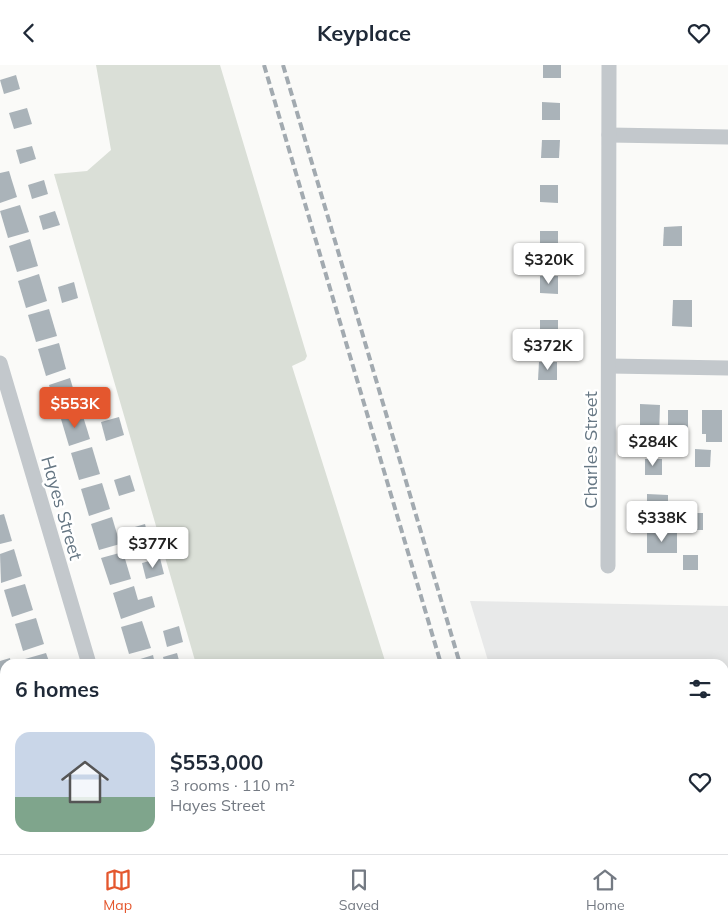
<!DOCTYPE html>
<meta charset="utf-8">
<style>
body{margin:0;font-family:Mulish,sans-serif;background:#f6f6f7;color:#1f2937;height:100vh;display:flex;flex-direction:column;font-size:19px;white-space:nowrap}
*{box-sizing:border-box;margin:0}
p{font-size:16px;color:#747a83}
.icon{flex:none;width:28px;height:28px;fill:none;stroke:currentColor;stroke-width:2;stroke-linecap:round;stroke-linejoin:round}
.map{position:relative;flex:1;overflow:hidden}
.details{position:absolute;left:0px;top:594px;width:729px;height:196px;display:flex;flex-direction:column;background:#fff;border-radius:15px 15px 0 0;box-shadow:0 2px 12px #0003}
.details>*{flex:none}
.price{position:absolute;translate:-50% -42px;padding:0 11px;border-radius:5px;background:#fff;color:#222;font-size:16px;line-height:32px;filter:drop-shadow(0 1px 2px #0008)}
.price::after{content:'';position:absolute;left:50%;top:30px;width:15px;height:11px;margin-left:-8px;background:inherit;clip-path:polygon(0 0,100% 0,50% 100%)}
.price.active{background:#e4572e;color:#fff}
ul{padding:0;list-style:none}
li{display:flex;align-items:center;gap:15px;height:125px;padding:0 15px}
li+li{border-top:1px solid #e0e1e3}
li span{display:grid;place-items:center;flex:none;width:140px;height:100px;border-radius:15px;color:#555}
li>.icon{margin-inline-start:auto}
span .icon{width:60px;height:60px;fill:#fffc;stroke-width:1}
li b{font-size:21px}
h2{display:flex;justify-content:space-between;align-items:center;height:60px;padding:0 15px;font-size:21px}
header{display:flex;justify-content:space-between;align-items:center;height:65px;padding:0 15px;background:#fff;font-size:22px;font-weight:700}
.tabs{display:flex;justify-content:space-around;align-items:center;height:70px;border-top:1px solid #e0e1e3;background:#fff;font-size:14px;color:#747a83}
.tabs a{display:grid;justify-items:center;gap:2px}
.tabs .active{color:#e4572e}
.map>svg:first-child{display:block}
</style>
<header><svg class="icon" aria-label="back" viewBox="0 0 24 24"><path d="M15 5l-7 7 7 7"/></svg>Keyplace<svg class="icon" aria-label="heart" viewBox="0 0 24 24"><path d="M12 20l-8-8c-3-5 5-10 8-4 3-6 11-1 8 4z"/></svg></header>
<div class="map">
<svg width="728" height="789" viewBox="0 0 728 789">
<rect width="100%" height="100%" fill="#fafaf8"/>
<g fill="#e8e9e9">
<path d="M 470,536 L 728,541 L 728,789 L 544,789 L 543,785 L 724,785 L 724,599 L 489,599 Z"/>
<path d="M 250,785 L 450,785 L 451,789 L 251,789 Z"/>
</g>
<path fill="#dadfd7" d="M 96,0 L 220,0 L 307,291 L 305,295 L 292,301 L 386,599 L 196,599 L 54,109 L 87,106 L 111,85 Z"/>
<g fill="#aab3b9">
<rect x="543" y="0" width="18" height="13"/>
<path d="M 16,10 L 20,24 L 4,29 L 0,15 Z"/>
<path d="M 542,37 L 560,38 L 560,55 L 542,55 Z"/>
<path d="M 27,43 L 32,59 L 14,64 L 9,48 Z"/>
<path d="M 542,75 L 560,75 L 559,93 L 541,93 Z"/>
<path d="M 32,81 L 36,94 L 20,99 L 16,85 Z"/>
<path d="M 9,106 L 17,132 L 0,138 L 0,108 Z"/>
<path d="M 44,115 L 48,129 L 32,134 L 28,120 Z"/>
<path d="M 540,120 L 558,120 L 558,138 L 540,137 Z"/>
<path d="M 20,140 L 29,167 L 8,173 L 0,146 Z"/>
<path d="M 55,146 L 60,160 L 43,165 L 39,151 Z"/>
<path d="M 682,161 L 682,181 L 663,181 L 664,162 Z"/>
<path d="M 540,166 L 558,166 L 558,184 L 540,183 Z"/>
<path d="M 30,174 L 38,201 L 17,207 L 9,181 Z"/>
<path d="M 39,209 L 47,236 L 26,243 L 18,216 Z"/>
<path d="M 540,211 L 558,211 L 558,229 L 540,228 Z"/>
<path d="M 74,217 L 78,233 L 62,238 L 58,222 Z"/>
<path d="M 673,235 L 692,235 L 692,262 L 672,261 Z"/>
<path d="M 49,244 L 57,271 L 36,277 L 28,250 Z"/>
<rect x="540" y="255" width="18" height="17"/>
<path d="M 59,278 L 66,304 L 46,311 L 38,284 Z"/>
<path d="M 539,297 L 557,297 L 557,315 L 538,315 Z"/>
<path d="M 70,313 L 78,340 L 57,346 L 49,320 Z"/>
<path d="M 640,339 L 660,340 L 659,371 L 640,371 Z"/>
<rect x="668" y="345" width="20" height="27"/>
<path d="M 702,345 L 722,345 L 722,377 L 706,377 L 706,369 L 702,369 Z"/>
<path d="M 82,348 L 90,374 L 69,381 L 61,354 Z"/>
<path d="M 119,352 L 124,370 L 106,376 L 101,357 Z"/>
<path d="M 92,382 L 100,409 L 79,415 L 71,388 Z"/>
<path d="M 695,384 L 711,385 L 710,402 L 695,402 Z"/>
<rect x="645" y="394" width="17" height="16"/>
<path d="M 130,410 L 135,426 L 119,431 L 114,415 Z"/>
<path d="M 102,418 L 110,444 L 89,451 L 81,424 Z"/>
<path d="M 647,429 L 668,430 L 668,457 L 647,457 Z"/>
<rect x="687" y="448" width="16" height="17"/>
<path d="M 4,449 L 12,476 L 0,479 L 0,450 Z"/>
<path d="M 112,452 L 120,479 L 99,485 L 91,459 Z"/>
<path d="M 145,459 L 149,475 L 133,480 L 128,464 Z"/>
<path d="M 647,467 L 677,468 L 677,488 L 647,488 Z"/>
<path d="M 14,484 L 22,511 L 1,518 L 0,489 Z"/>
<path d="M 123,487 L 131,514 L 110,520 L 101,493 Z"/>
<rect x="683" y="490" width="15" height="15"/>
<path d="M 160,493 L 164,509 L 146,514 L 142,498 Z"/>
<path d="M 25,519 L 33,545 L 12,552 L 4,525 Z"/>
<path d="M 134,521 L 138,535 L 152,531 L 155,542 L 121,554 L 113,528 Z"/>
<path d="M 36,553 L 44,579 L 23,586 L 15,559 Z"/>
<path d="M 142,556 L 151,583 L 129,589 L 121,562 Z"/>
<path d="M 179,561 L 183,577 L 167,582 L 163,566 Z"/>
<path d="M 46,588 L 50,599 L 26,599 L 25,594 Z"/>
<path d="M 177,588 L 180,599 L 157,599 L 164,596 L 163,592 Z"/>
<path d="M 153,590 L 155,599 L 132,599 L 131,597 Z"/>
<path d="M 10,593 L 11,599 L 5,599 L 5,612 L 0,614 L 0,596 Z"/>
<path d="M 5,728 L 5,746 L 3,746 L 0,730 Z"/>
<path d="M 81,785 L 104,785 L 104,787 L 97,789 L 82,789 Z"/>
<path d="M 185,785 L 208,785 L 210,789 L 187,789 Z"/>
<path d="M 226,785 L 243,785 L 244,788 L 227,789 Z"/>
<path d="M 341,785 L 394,785 L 395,789 L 342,789 Z"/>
</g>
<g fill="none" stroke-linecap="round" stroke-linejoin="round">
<g stroke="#c3c8cc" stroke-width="15">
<path d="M 609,70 L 728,72"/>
<path d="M 0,298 L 89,599"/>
<path d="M 609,301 L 728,303"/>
<path d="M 608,501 L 609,0"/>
<path d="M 144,785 L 145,789"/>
</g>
<g stroke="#a2aab0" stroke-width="4" stroke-dasharray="8 4" stroke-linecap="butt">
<path d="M 264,0 L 441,599"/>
<path d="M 283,0 L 460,599"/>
<path d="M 496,785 L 497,789"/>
<path d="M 515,785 L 516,789"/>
</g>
</g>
<g text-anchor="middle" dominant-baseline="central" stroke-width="5" stroke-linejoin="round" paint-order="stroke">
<g font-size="18" fill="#657683" stroke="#fff">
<text transform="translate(590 385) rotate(-90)">Charles Street</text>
<text transform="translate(62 443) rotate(74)">Hayes Street</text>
</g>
</g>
</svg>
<b class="price" style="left:549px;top:220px">$320K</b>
<b class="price" style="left:548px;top:306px">$372K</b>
<b class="price active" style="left:75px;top:364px">$553K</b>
<b class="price" style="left:653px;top:402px">$284K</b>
<b class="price" style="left:662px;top:478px">$338K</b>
<b class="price" style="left:153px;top:504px">$377K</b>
<section class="details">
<h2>6 homes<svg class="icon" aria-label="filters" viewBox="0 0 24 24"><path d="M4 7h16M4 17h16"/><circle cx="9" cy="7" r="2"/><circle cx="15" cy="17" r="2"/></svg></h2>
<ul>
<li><span style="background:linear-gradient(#c9d6e8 65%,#7fa58c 0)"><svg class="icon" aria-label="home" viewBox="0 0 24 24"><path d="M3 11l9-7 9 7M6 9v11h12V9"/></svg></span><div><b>$553,000</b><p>3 rooms · 110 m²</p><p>Hayes Street</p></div><svg class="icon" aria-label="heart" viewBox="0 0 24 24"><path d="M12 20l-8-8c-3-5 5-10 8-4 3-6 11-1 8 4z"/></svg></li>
</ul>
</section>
</div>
<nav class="tabs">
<a class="active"><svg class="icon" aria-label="map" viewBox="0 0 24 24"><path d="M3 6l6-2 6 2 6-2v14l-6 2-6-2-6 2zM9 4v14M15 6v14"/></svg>Map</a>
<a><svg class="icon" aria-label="saved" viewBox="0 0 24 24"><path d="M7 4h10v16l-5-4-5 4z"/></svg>Saved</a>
<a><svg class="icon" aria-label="home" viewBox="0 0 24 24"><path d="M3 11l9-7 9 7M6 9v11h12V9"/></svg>Home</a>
</nav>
